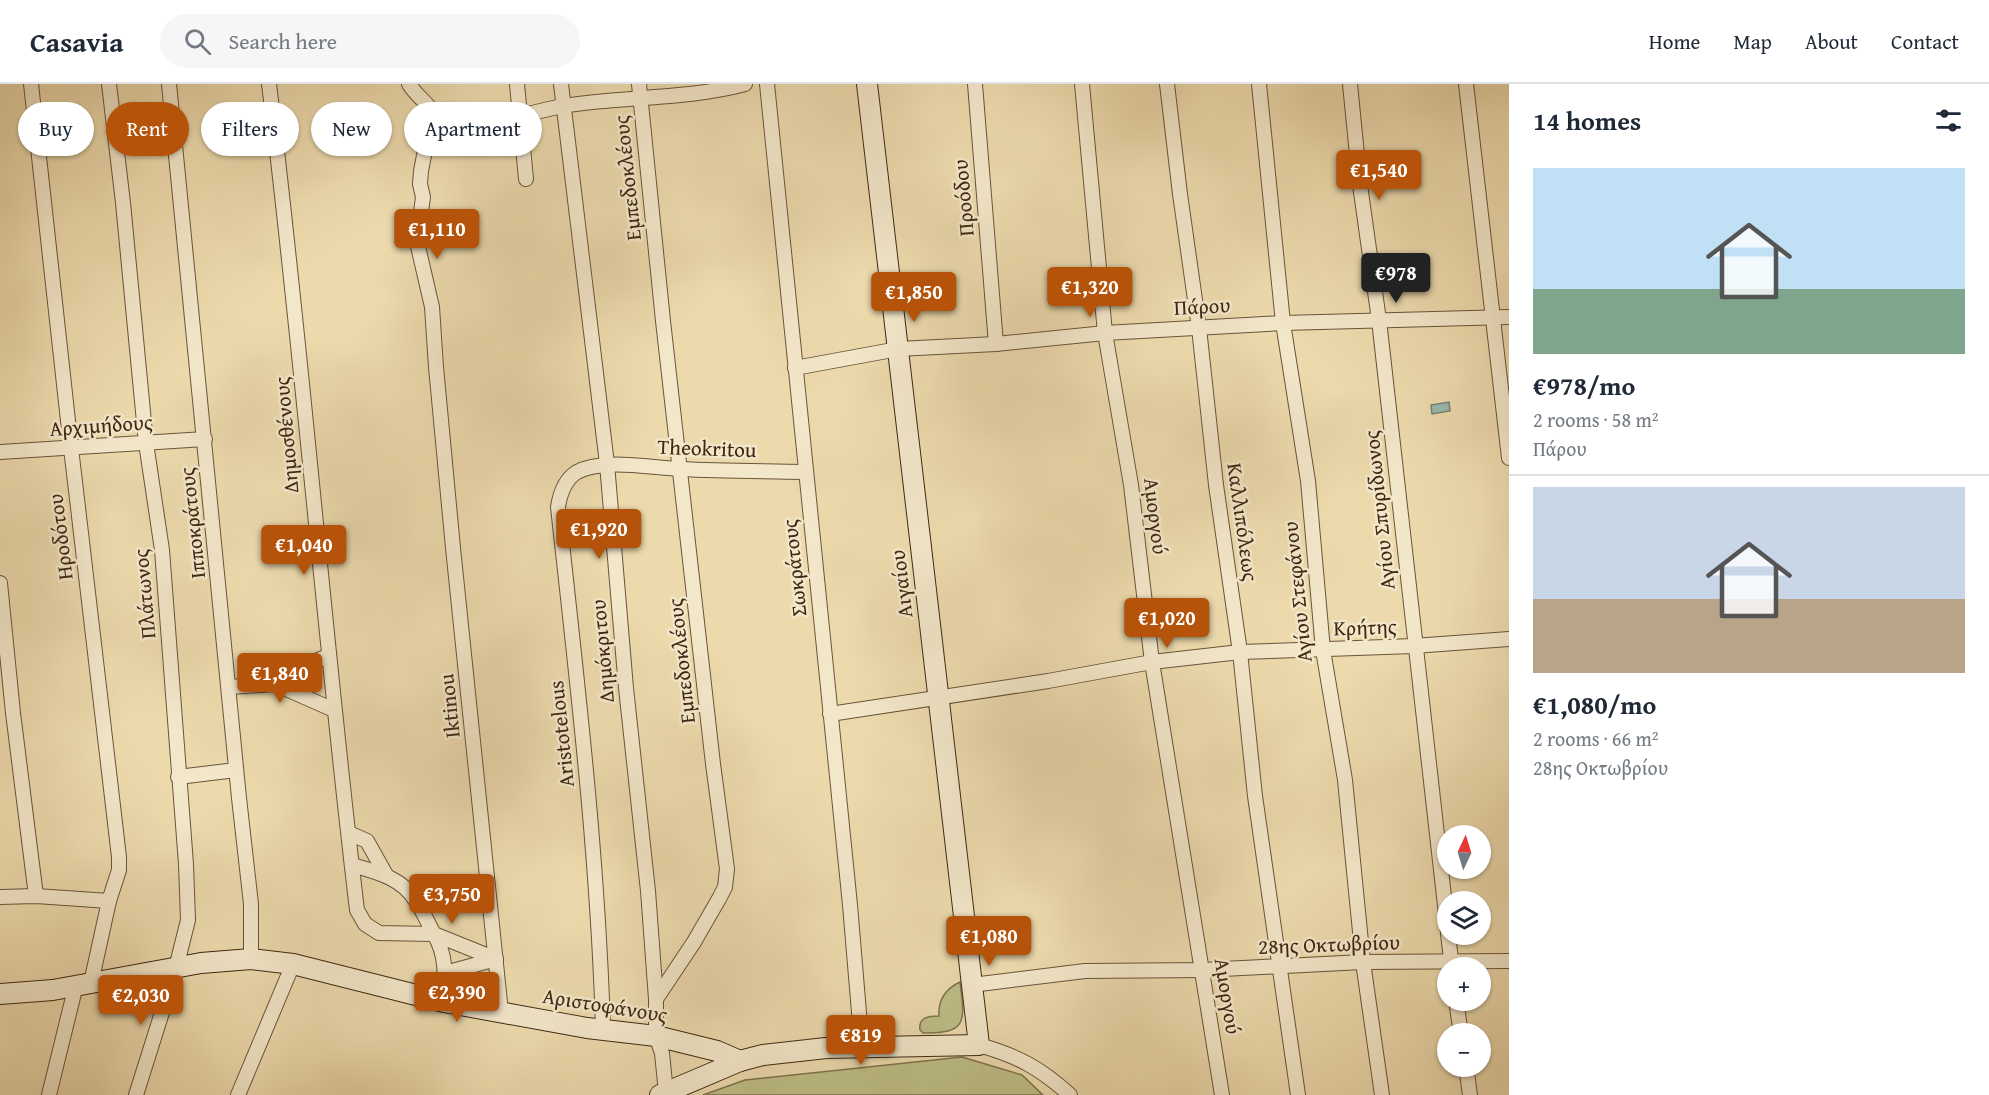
<!DOCTYPE html>
<meta charset="utf-8">
<style>
body{margin:0;font-family:"Gentium Book Plus",serif;background:#f6f6f7;color:#1f2937;height:100vh;display:flex;flex-direction:column;font-size:22px;white-space:nowrap}
*{box-sizing:border-box;margin:0}
p{font-size:20px;color:#747a83}
.icon{flex:none;width:33px;height:33px;fill:none;stroke:currentColor;stroke-width:2;stroke-linecap:round;stroke-linejoin:round}
.map{position:relative;flex:1;overflow:hidden}
.drawer{display:flex;flex-direction:column;background:#fff;width:480px}
.drawer>*{flex:none}
.top-card{position:absolute;left:18px;top:18px;width:570px;height:54px;display:flex;gap:12px}
.needle{width:39px;rotate:4deg}
.tools{position:absolute;left:1437px;top:741px;display:grid;gap:12px}
.tools a{display:grid;place-items:center;width:54px;height:54px;border-radius:50%;background:#fff;box-shadow:0 2px 4px #0004;font-size:30px}
.price{position:absolute;translate:-50% -51px;padding:0 14px;border-radius:6px;background:#b45309;color:#fff;font-size:20px;line-height:39px;filter:drop-shadow(0 2px 3px #0008)}
.price::after{content:'';position:absolute;left:50%;top:36px;width:18px;height:14px;margin-left:-9px;background:inherit;clip-path:polygon(0 0,100% 0,50% 100%)}
.price.on{background:#222;color:#fff}
ul{padding:0;list-style:none}
li{display:grid;align-content:center;gap:12px;height:318px;padding:0 24px}
li+li{border-top:2px solid #e0e1e3}
li span{display:grid;place-items:center;height:186px;border-radius:0px;color:#555}
li>.icon{margin-inline-start:auto}
span .icon{width:108px;height:108px;fill:#fffc;stroke-width:1}
li b{font-size:26px}
h2{display:flex;justify-content:space-between;align-items:center;height:72px;padding:0 24px;font-size:26px}
.chip{padding:0 21px;border-radius:27px;background:#fff;box-shadow:0 2px 4px #0004;font-size:21px;line-height:54px}
.chip.on{background:#b45309;color:#fff}
header{display:flex;align-items:center;gap:36px;box-sizing:border-box;height:84px;padding:0 30px;background:#fff;border-bottom:2px solid #e0e1e3}
header strong{font-size:28px}
nav{display:flex;gap:33px;margin-inline-start:auto;font-size:21px}
.search{width:420px;height:54px;background:#f6f6f7;display:flex;align-items:center;gap:15px;box-sizing:border-box;padding:0 21px;border-radius:33px;color:#747a83;font-size:22px}
main{display:flex;flex:1;min-height:0}
.map>svg:first-child{display:block}
</style>
<header>
<strong>Casavia</strong>
<div class="search"><svg class="icon" aria-label="search" viewBox="0 0 24 24"><circle cx="10" cy="10" r="6"/><path d="M15 15l6 6"/></svg>Search here</div>
<nav><a>Home</a><a>Map</a><a>About</a><a>Contact</a></nav>
</header>
<main>
<div class="map">
<svg width="1509" height="1011" viewBox="0 0 1509 1011">
<rect width="100%" height="100%" fill="#ecdaad"/>
<filter id="stains"><feTurbulence type="fractalNoise" baseFrequency=".00333" numOctaves="4"/><feColorMatrix values="0 0 0 0 .2 0 0 0 0 .09 0 0 0 0 .02 0 0 0 .5 -.17"/></filter>
<radialGradient id="worn" r=".72"><stop offset=".6" stop-color="#630" stop-opacity="0"/><stop offset="1" stop-color="#630" stop-opacity=".3"/></radialGradient>
<g fill="#bdbe86" stroke="#7e734c" stroke-width="1.5">
<path d="M 960,898 C 965,937 968,950 923,949 L 920,946 C 918,933 929,932 939,932 C 938,916 945,905 960,898 Z"/>
<path d="M 962,973 L 1022,991 L 1043,1011 L 703,1011 L 745,996 Z"/>
</g>
<path fill="#9abab1" stroke="#768072" stroke-width="1.5" d="M 1449,318 L 1450,327 L 1432,330 L 1431,321 Z"/>
<g fill="none" stroke-linecap="round" stroke-linejoin="round">
<g stroke="#6a543a" stroke-width="16">
<g id="street">
<path d="M 31,0 L 71,364 L 119,773 L 119,786 L 109,817 L 91,899"/>
<path d="M 109,0 L 123,119 L 146,359 L 162,466 L 186,780 L 188,836 L 176,884 L 136,1011"/>
<path d="M 169,0 L 239,714 L 251,820 L 251,875"/>
<path d="M 269,0 C 303,275 324,551 357,826 L 365,840 L 379,849 L 434,850 C 447,871 445,894 444,918"/>
<path d="M 409,0 C 418,15 431,19 437,38 C 447,42 457,44 468,43 C 500,39 531,28 563,22 C 623,12 685,16 745,0"/>
<path d="M 517,0 L 526,95"/>
<path d="M 561,0 L 607,380 L 626,604 L 648,807 L 656,915 L 656,952 L 662,969 L 666,1009"/>
<path d="M 639,0 L 663,237 L 713,680 L 727,785 L 725,803 L 720,813 L 694,858 L 656,915"/>
<path d="M 767,0 L 850,821 L 862,964"/>
<path d="M 975,0 L 996,260"/>
<path d="M 1082,0 L 1105,249 L 1131,401 L 1152,578 L 1222,1011"/>
<path d="M 1167,0 L 1180,110 L 1199,244 L 1216,401 L 1240,568 L 1255,712 L 1298,1011"/>
<path d="M 1259,0 L 1283,239 L 1308,397 L 1323,566 L 1345,696 L 1363,878 L 1382,1011"/>
<path d="M 1350,0 L 1360,101 L 1379,236 L 1448,848"/>
<path d="M 1466,0 L 1509,374"/>
<path d="M 437,38 L 425,66 L 421,87 L 420,100 L 423,113 L 417,158 L 432,223 L 436,283 L 453,464 L 501,928"/>
<path d="M 117,62 L 175,55"/>
<path d="M 795,284 L 898,265 L 996,260 L 1105,249 L 1283,239 L 1509,233"/>
<path d="M 0,368 L 205,355"/>
<path d="M 0,499 L 13,629 L 36,812"/>
<path d="M 275,600 L 296,585 L 328,572"/>
<path d="M 229,603 L 275,600 L 334,626"/>
<path d="M 830,630 L 1048,597 L 1152,578 L 1240,568 L 1414,562 L 1509,555"/>
<path d="M 178,693 L 236,686"/>
<path d="M 349,749 L 367,757 L 386,791"/>
<path d="M 352,781 C 377,788 402,794 416,817 C 423,827 428,839 434,850 L 496,875"/>
<path d="M 0,813 L 36,812 L 109,817"/>
<path d="M 1448,850 L 1452,884"/>
<path d="M 445,889 L 496,875"/>
<path d="M 972,901 L 1085,887 L 1203,886 L 1363,878 L 1509,877"/>
<path d="M 1456,916 L 1461,950"/>
<path d="M 603,946 C 598,771 577,597 558,423 C 560,410 564,396 577,388 C 602,374 652,384 681,385 C 722,387 764,387 805,388"/>
<path d="M 979,961 C 1018,972 1040,984 1070,1011"/>
<path d="M 1466,982 L 1470,1011"/>
<path d="M 49,1011 L 76,901"/>
<path d="M 238,1011 L 293,880"/>
</g>
</g>
<g stroke="#3f2813" stroke-width="22">
<g id="secondary">
<path d="M 0,910 L 53,906 L 201,879 L 251,875 L 293,880 L 444,918 L 587,944 L 656,952 L 717,967 L 740,977"/>
<path d="M 660,1011 L 740,977 L 763,971 L 826,964 L 979,961 L 867,0"/>
</g>
</g>
<use href="#street" stroke="#f3e7ca" stroke-width="14"/>
<use href="#secondary" stroke="#f3e7ca" stroke-width="20"/>
</g>
<g text-anchor="middle" dominant-baseline="central" stroke-width="5" stroke-linejoin="round" paint-order="stroke">
<g font-size="21" fill="#3f2813" stroke="#f3e7ca">
<text transform="translate(627 94) rotate(-96)">Εμπεδοκλέους</text>
<text transform="translate(963 114) rotate(-95)">Προόδου</text>
<text transform="translate(1202 222) rotate(-3)">Πάρου</text>
<text transform="translate(101 341) rotate(-4)">Αρχιμήδους</text>
<text transform="translate(286 351) rotate(-95)">Δημοσθένους</text>
<text transform="translate(707 364) rotate(2)">Theokritou</text>
<text transform="translate(1379 426) rotate(-96)">Αγίου Σπυρίδωνος</text>
<text transform="translate(1156 432) rotate(83)">Αμοργού</text>
<text transform="translate(1243 438) rotate(82)">Καλλιπόλεως</text>
<text transform="translate(192 439) rotate(-96)">Ιπποκράτους</text>
<text transform="translate(60 453) rotate(-97)">Ηροδότου</text>
<text transform="translate(794 484) rotate(-96)">Σωκράτους</text>
<text transform="translate(901 500) rotate(-97)">Αιγαίου</text>
<text transform="translate(1297 508) rotate(-96)">Αγίου Στεφάνου</text>
<text transform="translate(144 510) rotate(-95)">Πλάτωνος</text>
<text transform="translate(1365 543) rotate(-2)">Κρήτης</text>
<text transform="translate(602 567) rotate(-95)">Δημόκριτου</text>
<text transform="translate(681 577) rotate(-96)">Εμπεδοκλέους</text>
<text transform="translate(449 622) rotate(-96)">Iktinou</text>
<text transform="translate(561 650) rotate(-96)">Aristotelous</text>
<text transform="translate(1329 860) rotate(-2)">28ης Οκτωβρίου</text>
<text transform="translate(1228 912) rotate(81)">Αμοργού</text>
<text transform="translate(605 921) rotate(9)">Αριστοφάνους</text>
</g>
</g>
<rect width="100%" height="100%" filter="url(#stains)"/>
<rect width="100%" height="100%" fill="url(#worn)"/>
</svg>
<div class="tools">
<a><svg class="needle" viewBox="-14 -14 28 28"><path d="M0-13l5 13h-10z" fill="#e53935"/><path d="M0 13l5-13h-10z" fill="#747a83"/></svg></a>
<a><svg class="icon" aria-label="layers" viewBox="0 0 24 24"><path d="M12 4l9 5-9 5-9-5zM3 14l9 5 9-5"/></svg></a>
<a>+</a>
<a>−</a>
</div>
<b class="price" style="left:1379px;top:117px">€1,540</b>
<b class="price" style="left:437px;top:176px">€1,110</b>
<b class="price on" style="left:1396px;top:220px">€978</b>
<b class="price" style="left:1090px;top:234px">€1,320</b>
<b class="price" style="left:914px;top:239px">€1,850</b>
<b class="price" style="left:599px;top:476px">€1,920</b>
<b class="price" style="left:304px;top:492px">€1,040</b>
<b class="price" style="left:1167px;top:565px">€1,020</b>
<b class="price" style="left:280px;top:620px">€1,840</b>
<b class="price" style="left:452px;top:841px">€3,750</b>
<b class="price" style="left:989px;top:883px">€1,080</b>
<b class="price" style="left:457px;top:939px">€2,390</b>
<b class="price" style="left:141px;top:942px">€2,030</b>
<b class="price" style="left:861px;top:982px">€819</b>
<div class="top-card">
<a class="chip">Buy</a>
<a class="chip on">Rent</a>
<a class="chip">Filters</a>
<a class="chip">New</a>
<a class="chip">Apartment</a>
</div>
</div>
<section class="drawer">
<h2>14 homes<svg class="icon" aria-label="filters" viewBox="0 0 24 24"><path d="M4 7h16M4 17h16"/><circle cx="9" cy="7" r="2"/><circle cx="15" cy="17" r="2"/></svg></h2>
<ul>
<li><span style="background:linear-gradient(#bfe0f5 65%,#7fa58c 0)"><svg class="icon" aria-label="home" viewBox="0 0 24 24"><path d="M3 11l9-7 9 7M6 9v11h12V9"/></svg></span><div><b>€978/mo</b><p>2 rooms · 58 m²</p><p>Πάρου</p></div></li>
<li><span style="background:linear-gradient(#c9d6e8 60%,#b9a48a 0)"><svg class="icon" aria-label="home" viewBox="0 0 24 24"><path d="M3 11l9-7 9 7M6 9v11h12V9"/></svg></span><div><b>€1,080/mo</b><p>2 rooms · 66 m²</p><p>28ης Οκτωβρίου</p></div></li>
</ul>
</section>
</main>
